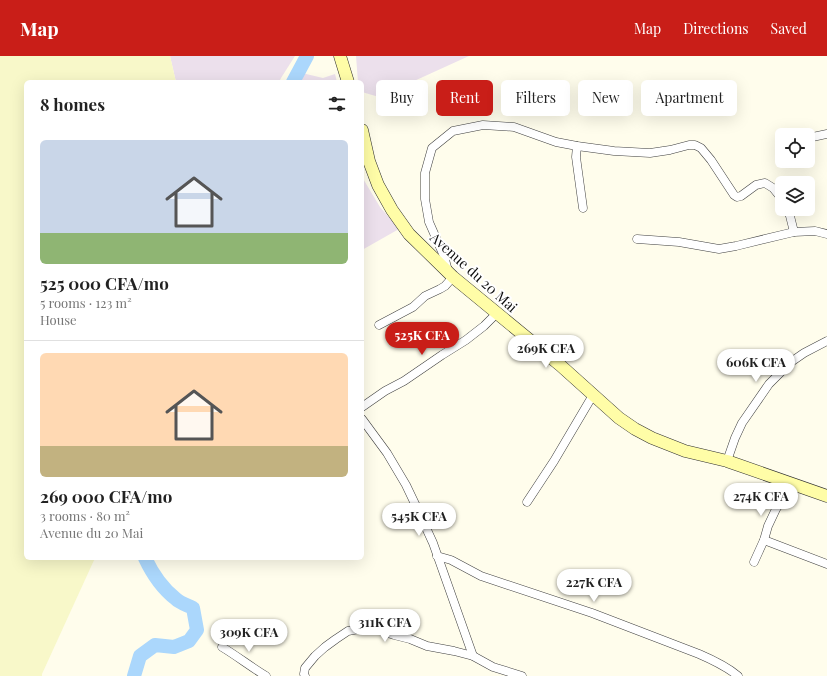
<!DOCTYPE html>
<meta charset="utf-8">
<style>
body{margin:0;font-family:"Playfair Display",serif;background:#f6f6f6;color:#222;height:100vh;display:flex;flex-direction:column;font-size:15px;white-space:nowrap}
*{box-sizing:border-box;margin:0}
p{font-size:13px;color:#767676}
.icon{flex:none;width:22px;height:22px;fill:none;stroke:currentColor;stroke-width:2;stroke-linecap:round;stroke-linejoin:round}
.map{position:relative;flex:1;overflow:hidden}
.drawer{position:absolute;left:24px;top:24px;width:340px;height:480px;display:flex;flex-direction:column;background:#fff;border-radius:6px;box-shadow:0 4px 16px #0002}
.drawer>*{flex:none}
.top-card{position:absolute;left:376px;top:24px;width:380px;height:36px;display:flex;gap:8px}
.fabs{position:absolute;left:775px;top:72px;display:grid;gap:8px}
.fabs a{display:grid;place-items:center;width:40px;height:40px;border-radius:6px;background:#fff;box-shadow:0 4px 16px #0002;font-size:20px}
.price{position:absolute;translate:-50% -34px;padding:0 9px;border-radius:14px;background:#fff;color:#222;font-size:13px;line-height:26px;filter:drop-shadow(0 1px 2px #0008)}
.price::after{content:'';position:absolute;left:50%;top:24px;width:12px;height:9px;margin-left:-6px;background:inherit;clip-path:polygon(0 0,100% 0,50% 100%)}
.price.selected{background:#c91e18;color:#fff}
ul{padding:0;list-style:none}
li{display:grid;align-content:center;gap:8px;height:212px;padding:0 16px}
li+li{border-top:1px solid #e0e0e0}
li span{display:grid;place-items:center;height:124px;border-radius:6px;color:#555}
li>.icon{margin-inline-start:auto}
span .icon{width:72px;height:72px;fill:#fffc;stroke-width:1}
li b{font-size:17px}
h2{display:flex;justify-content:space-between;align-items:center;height:48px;padding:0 16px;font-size:17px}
.chip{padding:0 14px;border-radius:6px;background:#fff;box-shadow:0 4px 16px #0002;font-size:14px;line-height:36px}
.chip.selected{background:#c91e18;color:#fff}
header{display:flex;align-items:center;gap:24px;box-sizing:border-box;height:56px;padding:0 20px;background:#c91e18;color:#fff}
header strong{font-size:19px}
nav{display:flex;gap:22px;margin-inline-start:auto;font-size:14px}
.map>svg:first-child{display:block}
</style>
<header>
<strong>Map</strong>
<nav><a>Map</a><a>Directions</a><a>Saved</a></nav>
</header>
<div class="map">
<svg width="827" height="620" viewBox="0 0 827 620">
<rect width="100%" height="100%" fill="#fffdec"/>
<g fill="#ece0ec">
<path d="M 170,0 L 295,0 L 281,22 L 279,26 L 176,26 Z"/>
<path d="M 356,0 L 469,0 L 379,41 L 362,36 L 362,26 L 358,26 Z"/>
<path d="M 302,17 L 323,22 L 335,18 L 337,26 L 298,26 Z"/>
<path d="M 362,121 L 380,151 L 399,173 L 362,194 Z"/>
</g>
<path fill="#f8f8c9" d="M 0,0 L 170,0 L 176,26 L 26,26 L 26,502 L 95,502 L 42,618 L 42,620 L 0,620 Z"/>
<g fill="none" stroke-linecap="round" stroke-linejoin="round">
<g stroke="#abd7fc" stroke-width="14">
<path d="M 293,26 L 307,0"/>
<path d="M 134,620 L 140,600 L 155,589 L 174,591 L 189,585 L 197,574 L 193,552 C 187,549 180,547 176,543 C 163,533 152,517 145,502"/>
</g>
<g stroke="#3f3f3f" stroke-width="9">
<g id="minor">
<path d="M 808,82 L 827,78"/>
<path d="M 577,90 L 576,101 L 583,152"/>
<path d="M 787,153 L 790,160 L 794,176"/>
<path d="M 637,183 L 679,186 L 719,193 L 736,190 L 794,176 L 815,175 L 827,178"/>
<path d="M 448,215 L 444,200 L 429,166 L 425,143 L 425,117 L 432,92 L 453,75 L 483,69 L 514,71 L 556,86 L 577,90 L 614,95 L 650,97 L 670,94 L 689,89 L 695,89 L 701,92 L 711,104 L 734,139 L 737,141 L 741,140 L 756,129 L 765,127 L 773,132 L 782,143"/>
<path d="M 379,269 L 413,251 L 425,240 L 440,233 L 445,230 L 453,221"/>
<path d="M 755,309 L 779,317"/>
<path d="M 362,351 L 385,335 L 404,325 L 442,299 L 466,284 L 484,270 L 497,257"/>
<path d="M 362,363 L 387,397 L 406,429 L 416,450 L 433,487 L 473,600"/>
<path d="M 727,405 L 735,382 L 742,367 L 769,328 L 791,306 L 804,297 L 827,285"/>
<path d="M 527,446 L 554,405 L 593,339"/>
<path d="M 764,484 L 827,508"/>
<path d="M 437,500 L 451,504 L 481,520 L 592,557 L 699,598 C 713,604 726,610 738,620"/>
<path d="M 754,506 L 764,484 L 768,470 L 776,453 L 792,428"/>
<path d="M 222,591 C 237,600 251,611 266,620"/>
<path d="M 305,620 L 304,618 L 305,612 L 315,600 L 325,591 L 336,583 L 348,575 L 359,573 L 379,574 L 394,579 L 410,583 L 427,590 L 454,595 L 473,600 L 493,611 L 522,620"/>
</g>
</g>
<g stroke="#2e2e2e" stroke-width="13">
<g id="secondary">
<path d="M 340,0 L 348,26"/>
<path d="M 362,74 L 369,105 L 378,129 L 392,154 L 409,178 L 453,221 L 560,309 L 619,362 L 635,373 L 652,382 L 685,395 L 727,405 L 827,440"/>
</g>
</g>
<use href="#minor" stroke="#fff" stroke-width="8"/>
<use href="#secondary" stroke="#fffda7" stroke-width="12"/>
</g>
<g text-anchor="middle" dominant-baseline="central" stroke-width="4" stroke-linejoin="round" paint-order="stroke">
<g font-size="14" fill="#0c0c0c" stroke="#fff">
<text transform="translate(474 216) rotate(42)">Avenue du 20 Mai</text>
</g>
</g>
</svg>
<div class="fabs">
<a><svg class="icon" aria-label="locate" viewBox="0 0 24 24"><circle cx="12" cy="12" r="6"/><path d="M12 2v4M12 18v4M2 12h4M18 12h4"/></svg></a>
<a><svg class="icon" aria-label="layers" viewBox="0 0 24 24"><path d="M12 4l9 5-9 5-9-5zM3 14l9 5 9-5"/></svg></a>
</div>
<b class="price selected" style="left:422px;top:300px">525K CFA</b>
<b class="price" style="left:546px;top:313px">269K CFA</b>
<b class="price" style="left:756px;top:327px">606K CFA</b>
<b class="price" style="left:761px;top:461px">274K CFA</b>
<b class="price" style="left:419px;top:481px">545K CFA</b>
<b class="price" style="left:594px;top:547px">227K CFA</b>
<b class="price" style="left:385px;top:587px">311K CFA</b>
<b class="price" style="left:249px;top:597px">309K CFA</b>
<div class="top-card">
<a class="chip">Buy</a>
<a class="chip selected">Rent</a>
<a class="chip">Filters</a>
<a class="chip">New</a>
<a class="chip">Apartment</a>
</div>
<section class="drawer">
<h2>8 homes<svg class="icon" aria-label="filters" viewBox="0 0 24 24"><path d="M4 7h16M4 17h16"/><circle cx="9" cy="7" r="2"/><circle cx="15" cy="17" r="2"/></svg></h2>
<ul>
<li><span style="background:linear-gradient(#c9d6e8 75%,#8fb573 0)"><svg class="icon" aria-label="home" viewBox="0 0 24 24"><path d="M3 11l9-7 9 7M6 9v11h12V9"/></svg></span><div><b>525 000 CFA/mo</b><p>5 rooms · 123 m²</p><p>House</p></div></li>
<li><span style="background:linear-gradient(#ffd9b3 75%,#c2b280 0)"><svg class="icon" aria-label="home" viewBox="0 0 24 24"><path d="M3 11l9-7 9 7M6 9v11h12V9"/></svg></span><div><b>269 000 CFA/mo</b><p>3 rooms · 80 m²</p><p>Avenue du 20 Mai</p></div></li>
</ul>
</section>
</div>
